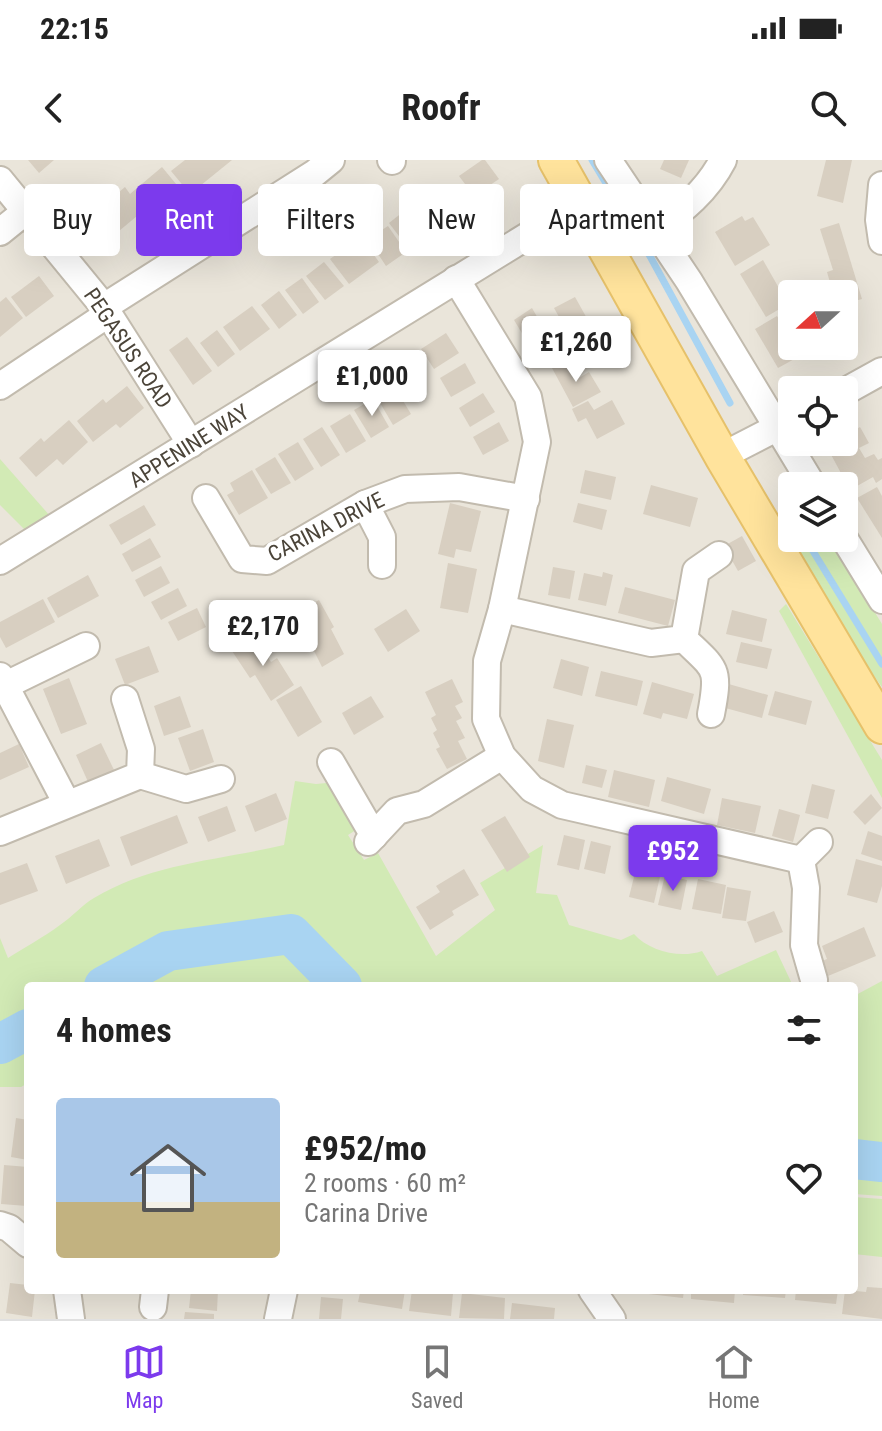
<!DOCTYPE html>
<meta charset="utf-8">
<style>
body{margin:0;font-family:"Roboto Condensed",sans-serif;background:#f2f2f2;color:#222;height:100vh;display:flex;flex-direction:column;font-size:30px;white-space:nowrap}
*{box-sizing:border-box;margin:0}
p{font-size:26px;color:#767676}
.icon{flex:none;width:44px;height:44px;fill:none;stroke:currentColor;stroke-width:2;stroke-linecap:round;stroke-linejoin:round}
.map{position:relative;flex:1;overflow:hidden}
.drawer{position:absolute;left:24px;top:822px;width:834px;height:312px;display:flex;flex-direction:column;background:#fff;border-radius:8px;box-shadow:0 8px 32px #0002}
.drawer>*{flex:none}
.top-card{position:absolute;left:24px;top:24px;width:834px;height:72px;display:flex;gap:16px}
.needle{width:52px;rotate:249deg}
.fabs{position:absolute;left:778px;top:120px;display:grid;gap:16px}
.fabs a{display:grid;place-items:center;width:80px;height:80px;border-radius:8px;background:#fff;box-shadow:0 8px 32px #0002;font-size:40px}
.price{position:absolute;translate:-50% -68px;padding:0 18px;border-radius:8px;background:#fff;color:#222;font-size:26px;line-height:52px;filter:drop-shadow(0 2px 4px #0008)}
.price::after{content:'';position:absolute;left:50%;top:48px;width:24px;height:18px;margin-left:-12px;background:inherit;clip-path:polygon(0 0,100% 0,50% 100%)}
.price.selected{background:#7c3aed;color:#fff}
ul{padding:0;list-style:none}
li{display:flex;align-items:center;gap:24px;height:200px;padding:0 32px}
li+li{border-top:2px solid #e0e0e0}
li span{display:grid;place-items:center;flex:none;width:224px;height:160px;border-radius:8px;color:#555}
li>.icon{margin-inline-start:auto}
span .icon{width:96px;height:96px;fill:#fffc;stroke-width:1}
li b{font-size:34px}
h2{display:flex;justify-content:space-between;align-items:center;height:96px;padding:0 32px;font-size:34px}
.chip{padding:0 28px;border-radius:8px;background:#fff;box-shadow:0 8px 32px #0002;font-size:28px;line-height:72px}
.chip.selected{background:#7c3aed;color:#fff}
.status{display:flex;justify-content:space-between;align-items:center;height:56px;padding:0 40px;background:#fff;direction:ltr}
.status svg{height:22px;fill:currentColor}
header{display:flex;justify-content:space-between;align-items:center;height:104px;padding:0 32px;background:#fff;font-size:36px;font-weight:700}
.dock{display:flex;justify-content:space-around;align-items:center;height:112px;border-top:2px solid #e0e0e0;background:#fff;font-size:22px;color:#767676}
.dock a{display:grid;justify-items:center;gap:4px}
.dock .selected{color:#7c3aed}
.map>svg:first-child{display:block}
</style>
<div class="status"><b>22:15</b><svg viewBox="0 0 49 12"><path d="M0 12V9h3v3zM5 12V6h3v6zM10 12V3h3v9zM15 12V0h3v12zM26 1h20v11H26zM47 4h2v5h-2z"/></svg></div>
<header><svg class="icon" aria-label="back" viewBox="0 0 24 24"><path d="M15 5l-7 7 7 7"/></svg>Roofr<svg class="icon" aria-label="search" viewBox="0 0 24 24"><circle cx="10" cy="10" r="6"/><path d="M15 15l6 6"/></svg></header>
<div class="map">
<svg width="882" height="1159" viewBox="0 0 882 1159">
<rect width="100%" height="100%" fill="#f6f3ec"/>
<path fill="#eae5da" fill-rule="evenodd" d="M 0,0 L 882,0 L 882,1159 L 0,1159 ZM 792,134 L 844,134 L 844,186 L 792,186 ZM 792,230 L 844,230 L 844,282 L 792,282 ZM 792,326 L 844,326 L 844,378 L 792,378 ZM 28,826 L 854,826 L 854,1130 L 28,1130 Z"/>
<g fill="#d2eab5">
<path d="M 0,299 L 50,356 L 27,372 L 0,345 Z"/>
<path d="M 792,372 L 792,378 L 829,378 L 882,464 L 882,527 L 858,493 L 789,374 Z"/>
<path d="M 786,444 L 882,600 L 882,638 L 779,451 Z"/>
<path d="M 295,621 L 316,624 L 337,622 L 362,666 L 348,675 L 364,700 L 378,693 L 436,796 L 495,750 L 480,723 L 543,685 L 536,733 L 557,735 L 569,765 L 621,780 L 634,774 C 649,791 680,799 702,791 L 717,816 L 776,790 L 793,826 L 344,826 L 291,772 L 168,789 L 102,826 L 28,826 L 28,867 L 0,883 L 0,778 L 8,798 C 25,787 44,777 60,765 C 72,757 82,745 94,738 C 152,703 220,700 284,685 Z"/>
<path d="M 291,775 L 340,826 L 108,826 L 169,793 Z"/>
<path d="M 882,821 L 882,1036 L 854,1034 L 854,836 Z"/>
<path d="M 28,870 L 28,923 L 21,927 L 0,927 L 0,885 Z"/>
<path d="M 854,1037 L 882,1039 L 882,1097 L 854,1094 Z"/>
</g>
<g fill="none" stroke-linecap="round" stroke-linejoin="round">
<g stroke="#a9d4f2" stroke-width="7">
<path d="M 592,0 L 651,98 L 730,243"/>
<path d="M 805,378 L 882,504"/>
</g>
<g stroke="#a9d4f2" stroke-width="40">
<path d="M 104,826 L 168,791 L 291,774 L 342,826"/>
<path d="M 0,884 L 28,869"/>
<path d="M 854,999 L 882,1002"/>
</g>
</g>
<g fill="#d8cfc1">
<path d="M 28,0 L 54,0 L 39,13 Z"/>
<path d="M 185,0 L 232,0 L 190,34 L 171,11 Z"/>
<path d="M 482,0 L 485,0 L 499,19 L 474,36 L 459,16 Z"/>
<path d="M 664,0 L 689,0 L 681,18 L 660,9 Z"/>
<path d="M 826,0 L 852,0 L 843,43 L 817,36 Z"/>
<path d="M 162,7 L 181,30 L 148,57 L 143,51 L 101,86 L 82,63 L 125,27 L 130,34 Z"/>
<path d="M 408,48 L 427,74 L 408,88 L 389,63 Z"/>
<path d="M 742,56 L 745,61 L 753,57 L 770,85 L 735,106 L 715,72 Z"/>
<path d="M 839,63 L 862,139 L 844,144 L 844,134 L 840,134 L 837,124 L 831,126 L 827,112 L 833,110 L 820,69 Z"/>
<path d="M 388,66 L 406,92 L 386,106 L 368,79 Z"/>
<path d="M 361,77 L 379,102 L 349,124 L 330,99 Z"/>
<path d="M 763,100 L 788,144 L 766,157 L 740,114 Z"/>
<path d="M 324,102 L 344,126 L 325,140 L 306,116 Z"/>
<path d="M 39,116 L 54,136 L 26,157 L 11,137 Z"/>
<path d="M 302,118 L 319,142 L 303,154 L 285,130 Z"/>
<path d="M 279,131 L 297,155 L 279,169 L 261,145 Z"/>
<path d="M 6,137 L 23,158 L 0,177 L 0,142 Z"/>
<path d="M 575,137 L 589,162 L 568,173 L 554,148 Z"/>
<path d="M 252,146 L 270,169 L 240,191 L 223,167 Z"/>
<path d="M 532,148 L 547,174 L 529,185 L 514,160 Z"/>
<path d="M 777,156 L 789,176 L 792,174 L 792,186 L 803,186 L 807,192 L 778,208 L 755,169 Z"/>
<path d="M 217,170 L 235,194 L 218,207 L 200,183 Z"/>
<path d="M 446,173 L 459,193 L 434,209 L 421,189 Z"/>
<path d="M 187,177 L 212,211 L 193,225 L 169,190 Z"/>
<path d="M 569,199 L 579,218 L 589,212 L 601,232 L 573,247 L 552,208 Z"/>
<path d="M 465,203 L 476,223 L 451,237 L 440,218 Z"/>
<path d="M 127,226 L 144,248 L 120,268 L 116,264 L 93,282 L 77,261 L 103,239 L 106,243 Z"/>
<path d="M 394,226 L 411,254 L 393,265 L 376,236 Z"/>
<path d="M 483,233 L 495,252 L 470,267 L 459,248 Z"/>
<path d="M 373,239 L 389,267 L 371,278 L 354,250 Z"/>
<path d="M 612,240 L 625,264 L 597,279 L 586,258 L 578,262 L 572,249 L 588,241 L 594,250 Z"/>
<path d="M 350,254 L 366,281 L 346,293 L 330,266 Z"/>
<path d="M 69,260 L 88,282 L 63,305 L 57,299 L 36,317 L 19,298 L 41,278 L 44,282 Z"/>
<path d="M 499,262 L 509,281 L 483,295 L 473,277 Z"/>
<path d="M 322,267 L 340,295 L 321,307 L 303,279 Z"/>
<path d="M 860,267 L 869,283 L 859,288 L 865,298 L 874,294 L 878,300 L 882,298 L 882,319 L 876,323 L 873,317 L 850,330 L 828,289 L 844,282 L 844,276 Z"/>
<path d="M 298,282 L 314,309 L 295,321 L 278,294 Z"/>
<path d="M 275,297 L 291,323 L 271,334 L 255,309 Z"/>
<path d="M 252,310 L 268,338 L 239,355 L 227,335 L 234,331 L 230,323 Z"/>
<path d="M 585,310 L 616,317 L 611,340 L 580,333 Z"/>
<path d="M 651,325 L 698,338 L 690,367 L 643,354 Z"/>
<path d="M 877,327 L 882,336 L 882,378 L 857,338 Z"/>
<path d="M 450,343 L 481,351 L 471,392 L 456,389 L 454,398 L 438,394 Z"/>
<path d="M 578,343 L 607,350 L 602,370 L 573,362 Z"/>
<path d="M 144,345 L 156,365 L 121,385 L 109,365 Z"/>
<path d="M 742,376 L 756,401 L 738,411 L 724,386 Z"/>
<path d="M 150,378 L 161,397 L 132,412 L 122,394 Z"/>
<path d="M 448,403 L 477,409 L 468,453 L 440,448 Z"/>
<path d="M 161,406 L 170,423 L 144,437 L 135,420 Z"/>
<path d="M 553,407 L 575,411 L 570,439 L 548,435 Z"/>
<path d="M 603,412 L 613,415 L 606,446 L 578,440 L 584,413 L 602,417 Z"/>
<path d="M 88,415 L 99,436 L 58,458 L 47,438 Z"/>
<path d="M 625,427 L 675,440 L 668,466 L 618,453 Z"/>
<path d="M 178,428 L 187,446 L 161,460 L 151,442 Z"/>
<path d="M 43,439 L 55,462 L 6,488 L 0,477 L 0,462 Z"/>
<path d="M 319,440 L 334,467 L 331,469 L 344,494 L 322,507 L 295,453 Z"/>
<path d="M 197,448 L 206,467 L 178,481 L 168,462 Z"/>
<path d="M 406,449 L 420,471 L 388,492 L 374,469 Z"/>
<path d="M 732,450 L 767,459 L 762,482 L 726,474 Z"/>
<path d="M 254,476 L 271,502 L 277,498 L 294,525 L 271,541 L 255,515 L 250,518 L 232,491 Z"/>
<path d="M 741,482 L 772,489 L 767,509 L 736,502 Z"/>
<path d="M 149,486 L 159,512 L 125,525 L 115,499 Z"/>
<path d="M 561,499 L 589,507 L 582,536 L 553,528 Z"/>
<path d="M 601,511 L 643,521 L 637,546 L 595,536 Z"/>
<path d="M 69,518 L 87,564 L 61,574 L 43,529 Z"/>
<path d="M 452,519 L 463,542 L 455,546 L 462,558 L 456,561 L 465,578 L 458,581 L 467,599 L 447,609 L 436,589 L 440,587 L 433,573 L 437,570 L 431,558 L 436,555 L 425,532 Z"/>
<path d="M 652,522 L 694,534 L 687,559 L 663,553 L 661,559 L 643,554 Z"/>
<path d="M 725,523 L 768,535 L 762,558 L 718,546 Z"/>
<path d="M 301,526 L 322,562 L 298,577 L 276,540 Z"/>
<path d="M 775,531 L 812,541 L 806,565 L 768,555 Z"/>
<path d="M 180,536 L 191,567 L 164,576 L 154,546 Z"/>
<path d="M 371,536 L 384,557 L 354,575 L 342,553 Z"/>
<path d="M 547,559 L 574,565 L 564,608 L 538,601 Z"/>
<path d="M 203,569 L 214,602 L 190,611 L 178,578 Z"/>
<path d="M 101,583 L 115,612 L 89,624 L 76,595 Z"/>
<path d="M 19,584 L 29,607 L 0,620 L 0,593 Z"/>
<path d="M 586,605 L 607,610 L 602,628 L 582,623 Z"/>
<path d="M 614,610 L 655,620 L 649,647 L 608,637 Z"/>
<path d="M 667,617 L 711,629 L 704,654 L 661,641 Z"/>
<path d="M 812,624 L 835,630 L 828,659 L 805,653 Z"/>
<path d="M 276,633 L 287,659 L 255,672 L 245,646 Z"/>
<path d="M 871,634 L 882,648 L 865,665 L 853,652 Z"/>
<path d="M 722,638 L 761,646 L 755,673 L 717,665 Z"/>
<path d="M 227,646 L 236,671 L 208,682 L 198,657 Z"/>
<path d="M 779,649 L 800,655 L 793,682 L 772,676 Z"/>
<path d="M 177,655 L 188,683 L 131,706 L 120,677 Z"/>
<path d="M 505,656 L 530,697 L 507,712 L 481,670 Z"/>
<path d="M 868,671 L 882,676 L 882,701 L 861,694 Z"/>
<path d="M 564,675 L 585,680 L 579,710 L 557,705 Z"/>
<path d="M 99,679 L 110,706 L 66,724 L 55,696 Z"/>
<path d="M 591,681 L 611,686 L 605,714 L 584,709 Z"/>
<path d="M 856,699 L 882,706 L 882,726 L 877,743 L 847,735 Z"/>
<path d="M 27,703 L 38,731 L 0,745 L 0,713 Z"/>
<path d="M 637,705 L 661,712 L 654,743 L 629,737 Z"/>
<path d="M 464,709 L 479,735 L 452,751 L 454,755 L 430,770 L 416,747 L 440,732 L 436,726 Z"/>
<path d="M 665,715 L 687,720 L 681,750 L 658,745 Z"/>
<path d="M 698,719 L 726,725 L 721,754 L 692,749 Z"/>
<path d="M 727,727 L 751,731 L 746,761 L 722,758 Z"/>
<path d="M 774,751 L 783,772 L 755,783 L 747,762 Z"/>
<path d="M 864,767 L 876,796 L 828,816 L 822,801 L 827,799 L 822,786 Z"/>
<path d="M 16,958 L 28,960 L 28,1000 L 11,997 Z"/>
<path d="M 4,1005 L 28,1007 L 27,1046 L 1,1044 Z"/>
<path d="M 10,1123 L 28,1125 L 28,1130 L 35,1130 L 32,1157 L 6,1153 Z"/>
<path d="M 867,1127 L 882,1128 L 882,1159 L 842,1154 L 845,1130 L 866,1132 Z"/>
<path d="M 191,1130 L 218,1130 L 217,1151 L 189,1148 Z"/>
<path d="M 356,1130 L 405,1130 L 402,1149 L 358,1142 L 360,1133 L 355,1133 Z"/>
<path d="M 412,1130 L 453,1133 L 451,1156 L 409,1151 Z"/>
<path d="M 640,1130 L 684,1130 L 683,1138 L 640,1133 Z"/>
<path d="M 691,1130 L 735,1130 L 734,1143 L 691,1139 Z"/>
<path d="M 743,1130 L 786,1130 L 785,1138 L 743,1135 Z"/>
<path d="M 796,1130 L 838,1130 L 836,1144 L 795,1140 Z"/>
<path d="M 462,1133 L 505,1138 L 504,1159 L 459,1158 Z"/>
<path d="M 321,1137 L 343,1139 L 341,1159 L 319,1159 Z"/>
<path d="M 512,1143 L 555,1148 L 554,1159 L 510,1159 Z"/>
<path d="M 185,1152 L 214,1154 L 214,1159 L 184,1159 Z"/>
</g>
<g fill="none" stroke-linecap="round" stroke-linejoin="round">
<g stroke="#c2bbae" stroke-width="30">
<g id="minor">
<path d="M 391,0 L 392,1"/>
<path d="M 608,0 L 689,121 L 813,326"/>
<path d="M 0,20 L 104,147 L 191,284"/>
<path d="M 882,25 L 879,60 L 882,81"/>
<path d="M 655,70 C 683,50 707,31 723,0"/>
<path d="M 0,72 L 26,51"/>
<path d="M 456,119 L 528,237 L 537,282 L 502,449 L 487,501 L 486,559 L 502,596 L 532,629 L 562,645 L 801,700"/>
<path d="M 104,147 L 315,13 L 331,0"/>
<path d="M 0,226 L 108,154"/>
<path d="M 844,232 L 882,211"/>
<path d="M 722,296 L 792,260"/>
<path d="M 206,338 L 242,399 L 267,401 L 365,344 L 405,329 L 459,327 L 526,339"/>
<path d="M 365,344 L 382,377 L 382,405"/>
<path d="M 844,378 L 882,440"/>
<path d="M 0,401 L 581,43"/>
<path d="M 502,449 L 651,483 L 684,479 L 696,411 L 719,395"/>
<path d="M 684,479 C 716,510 720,507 711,554"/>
<path d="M 0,516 L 67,644"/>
<path d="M 6,525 L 86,486"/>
<path d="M 331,602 L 374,676"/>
<path d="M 140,615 L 186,629 L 221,619"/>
<path d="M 0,672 L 140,615 L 141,589 L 125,539"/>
<path d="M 368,682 L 397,651 L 424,644 L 502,596"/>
<path d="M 814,820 L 804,785 L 806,728 L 801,700 L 819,682"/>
<path d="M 0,1065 L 9,1068 L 28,1084"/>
<path d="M 67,1130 L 71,1159"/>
<path d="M 592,1130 L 612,1159"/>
<path d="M 153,1147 L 155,1130"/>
<path d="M 278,1159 L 284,1130"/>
</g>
</g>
<g stroke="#e6c16a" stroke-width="38">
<path id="major" d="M 556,0 L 722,296 L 882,566"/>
</g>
<use href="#minor" stroke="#fff" stroke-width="26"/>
<use href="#major" stroke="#ffe39c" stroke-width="34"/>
</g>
<g text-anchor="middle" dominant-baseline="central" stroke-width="7" stroke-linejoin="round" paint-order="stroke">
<g font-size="22" fill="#4b4439" stroke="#fff">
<text transform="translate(128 188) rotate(56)">PEGASUS ROAD</text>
<text transform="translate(189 286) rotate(-32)">APPENINE WAY</text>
<text transform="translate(326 367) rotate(-27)">CARINA DRIVE</text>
</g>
</g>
</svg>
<div class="fabs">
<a><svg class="needle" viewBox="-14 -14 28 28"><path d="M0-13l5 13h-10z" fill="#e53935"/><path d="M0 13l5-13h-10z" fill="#767676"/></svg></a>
<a><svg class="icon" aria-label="locate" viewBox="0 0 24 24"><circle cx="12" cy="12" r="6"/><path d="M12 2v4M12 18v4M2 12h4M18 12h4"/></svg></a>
<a><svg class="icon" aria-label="layers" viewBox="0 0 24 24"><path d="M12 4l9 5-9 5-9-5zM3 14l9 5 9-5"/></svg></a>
</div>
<b class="price" style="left:576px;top:224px">£1,260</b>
<b class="price" style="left:372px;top:258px">£1,000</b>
<b class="price" style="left:263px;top:508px">£2,170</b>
<b class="price selected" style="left:673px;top:733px">£952</b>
<div class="top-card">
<a class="chip">Buy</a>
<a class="chip selected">Rent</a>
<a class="chip">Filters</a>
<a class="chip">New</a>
<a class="chip">Apartment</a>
</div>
<section class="drawer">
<h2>4 homes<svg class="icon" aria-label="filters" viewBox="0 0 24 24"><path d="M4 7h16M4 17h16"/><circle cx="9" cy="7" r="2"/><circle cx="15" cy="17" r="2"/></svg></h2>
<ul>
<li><span style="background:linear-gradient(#a9c7e8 65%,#c2b280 0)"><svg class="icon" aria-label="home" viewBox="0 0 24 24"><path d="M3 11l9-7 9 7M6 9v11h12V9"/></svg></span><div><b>£952/mo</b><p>2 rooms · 60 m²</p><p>Carina Drive</p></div><svg class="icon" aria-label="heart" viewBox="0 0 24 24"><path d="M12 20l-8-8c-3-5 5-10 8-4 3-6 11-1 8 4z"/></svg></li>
</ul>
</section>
</div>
<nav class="dock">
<a class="selected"><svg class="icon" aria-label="map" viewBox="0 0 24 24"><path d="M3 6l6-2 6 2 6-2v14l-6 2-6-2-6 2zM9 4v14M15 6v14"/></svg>Map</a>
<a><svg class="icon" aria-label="saved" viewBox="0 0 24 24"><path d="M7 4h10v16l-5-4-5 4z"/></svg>Saved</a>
<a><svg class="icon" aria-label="home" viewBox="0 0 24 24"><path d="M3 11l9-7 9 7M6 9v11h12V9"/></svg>Home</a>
</nav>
